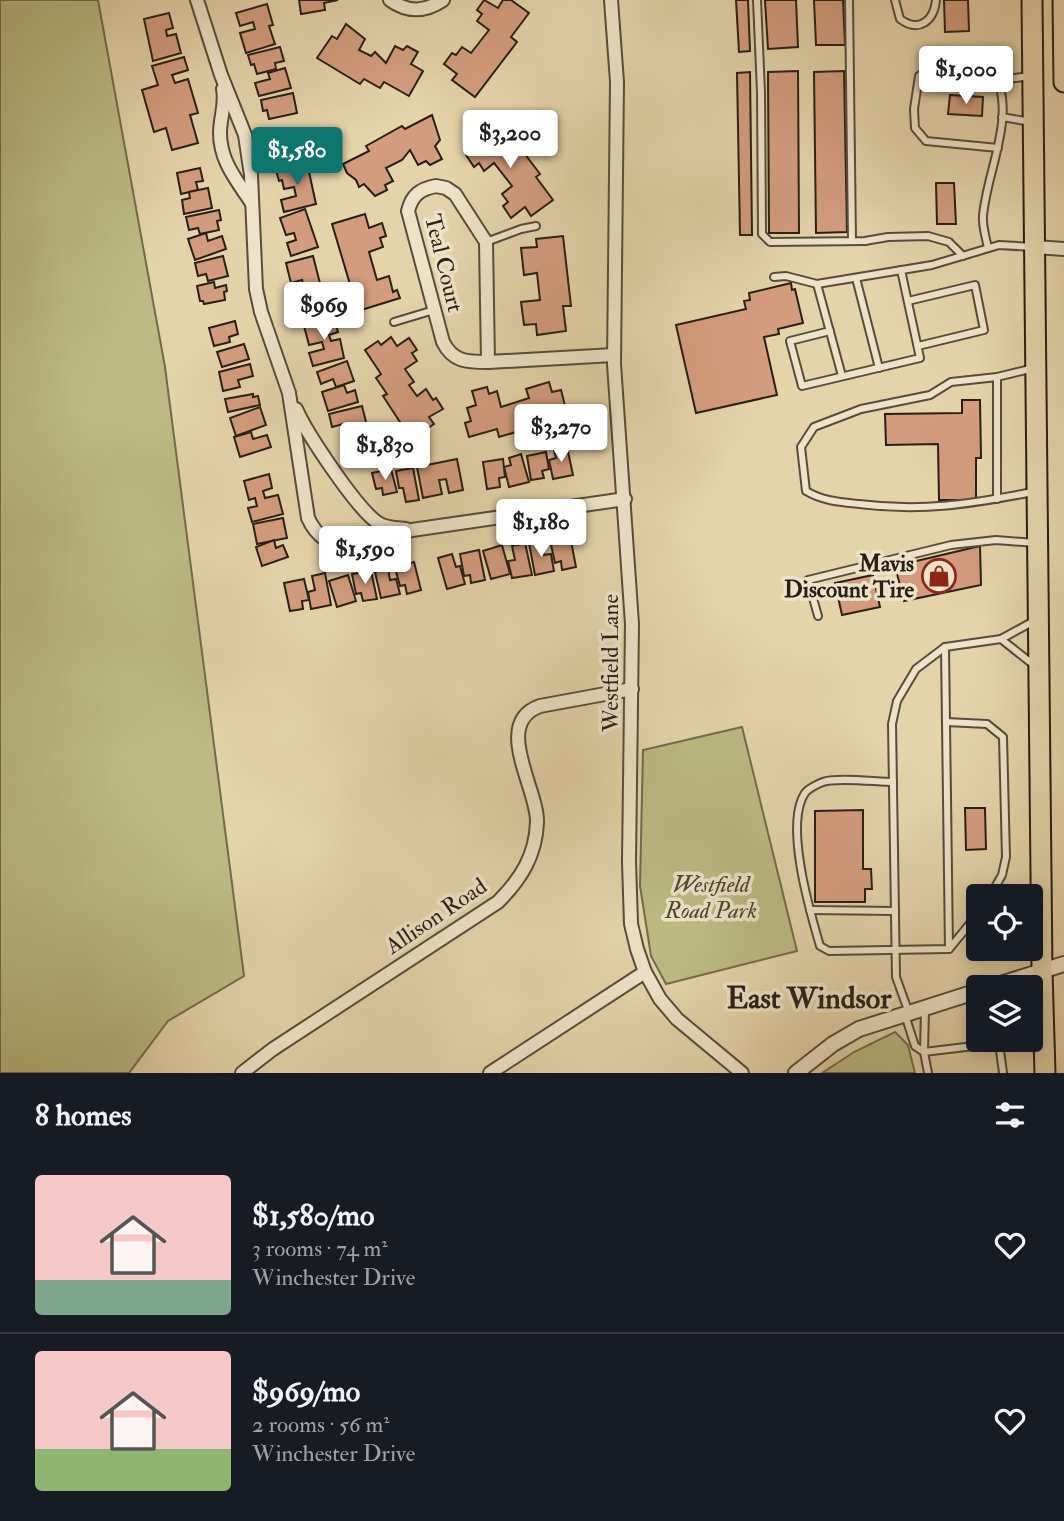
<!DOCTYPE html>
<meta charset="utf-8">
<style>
body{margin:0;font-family:"IM FELL Double Pica",serif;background:#242831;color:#f1f3f6;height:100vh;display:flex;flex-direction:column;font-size:26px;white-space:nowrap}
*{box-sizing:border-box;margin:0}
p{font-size:23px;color:#9ea1a6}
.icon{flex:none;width:38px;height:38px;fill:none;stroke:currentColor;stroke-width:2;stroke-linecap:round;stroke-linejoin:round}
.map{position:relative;height:1073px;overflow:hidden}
.panel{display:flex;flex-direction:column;background:#171b24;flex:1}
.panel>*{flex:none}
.fabs{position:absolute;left:966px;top:884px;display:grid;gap:14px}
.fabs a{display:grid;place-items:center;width:77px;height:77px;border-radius:7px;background:#171b24;box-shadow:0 4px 18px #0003;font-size:35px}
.price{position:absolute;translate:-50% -60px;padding:0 16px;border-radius:7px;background:#fff;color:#222;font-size:23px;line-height:46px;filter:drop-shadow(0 2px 4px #0008)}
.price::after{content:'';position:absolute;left:50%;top:42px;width:21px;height:16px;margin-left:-10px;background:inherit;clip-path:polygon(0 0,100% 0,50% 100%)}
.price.active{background:#0f766e;color:#fff}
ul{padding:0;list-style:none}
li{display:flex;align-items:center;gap:21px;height:175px;padding:0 35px}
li+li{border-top:2px solid #363941}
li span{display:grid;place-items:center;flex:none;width:196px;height:140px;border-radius:7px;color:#555}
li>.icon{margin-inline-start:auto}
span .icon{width:84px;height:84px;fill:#fffc;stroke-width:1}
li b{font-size:30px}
h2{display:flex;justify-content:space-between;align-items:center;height:84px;padding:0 35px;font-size:30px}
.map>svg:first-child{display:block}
</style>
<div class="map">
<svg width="1064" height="1073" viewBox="0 0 1064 1073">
<rect width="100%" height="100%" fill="#e5d3aa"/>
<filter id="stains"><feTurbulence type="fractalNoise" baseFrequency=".00286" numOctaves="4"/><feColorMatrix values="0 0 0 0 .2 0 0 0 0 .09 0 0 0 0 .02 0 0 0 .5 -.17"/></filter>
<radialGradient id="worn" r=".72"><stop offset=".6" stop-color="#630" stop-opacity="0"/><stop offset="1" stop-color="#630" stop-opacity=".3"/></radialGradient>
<g fill="#bcba84" stroke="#726c4e" stroke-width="2">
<path d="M 0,0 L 98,0 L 165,367 L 244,976 L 168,1021 L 129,1073 L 0,1073 Z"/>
<path d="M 742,727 L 797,951 L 666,984 L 651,956 L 640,886 L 643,750 Z"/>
<path d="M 895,1032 L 908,1045 L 915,1073 L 822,1073 L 854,1052 Z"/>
</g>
<g fill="#d39c7e" stroke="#291f17" stroke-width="2">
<path d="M 299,0 L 338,0 L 324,3 L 325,10 L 301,14 Z"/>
<path d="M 484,0 L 498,8 L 503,0 L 511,0 L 529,13 L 511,37 L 517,42 L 475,97 L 452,80 L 457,74 L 444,64 L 452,53 L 456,55 L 462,47 L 471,53 L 489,30 L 477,21 L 482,14 L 477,10 Z"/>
<path d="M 736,0 L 748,0 L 750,51 L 739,52 Z"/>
<path d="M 765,0 L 796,0 L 798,47 L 768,49 Z"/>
<path d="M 814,0 L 843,0 L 845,45 L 816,45 Z"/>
<path d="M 944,0 L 968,0 L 969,31 L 945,32 Z"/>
<path d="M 267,4 L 273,25 L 269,26 L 275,44 L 246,53 L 240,33 L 255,29 L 253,22 L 240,26 L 236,13 Z"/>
<path d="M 169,13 L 173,28 L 166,30 L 167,36 L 176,34 L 181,53 L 153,61 L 144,19 Z"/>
<path d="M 346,24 L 365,39 L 359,50 L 371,56 L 375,52 L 386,63 L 395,46 L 403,50 L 407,46 L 418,52 L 411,64 L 423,71 L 409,96 L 384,82 L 380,88 L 364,79 L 360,84 L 317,58 L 332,36 L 337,39 Z"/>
<path d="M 280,47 L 284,61 L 275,63 L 276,69 L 257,74 L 254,64 L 251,65 L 248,55 Z"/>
<path d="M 184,57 L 188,70 L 172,75 L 175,83 L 188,79 L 198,113 L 190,115 L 198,143 L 172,150 L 166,128 L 154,132 L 142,90 L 158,85 L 152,66 Z"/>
<path d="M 285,68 L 291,88 L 259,96 L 255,83 L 270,79 L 268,73 Z"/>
<path d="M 798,71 L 799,233 L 769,233 L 768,72 Z"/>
<path d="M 844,71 L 847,232 L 816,233 L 814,72 Z"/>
<path d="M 750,72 L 752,235 L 740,235 L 737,73 Z"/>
<path d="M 293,93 L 297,113 L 269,119 L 267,110 L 263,111 L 261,100 Z"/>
<path d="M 950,95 L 983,97 L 982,116 L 948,114 Z"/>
<path d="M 432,115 L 440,140 L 435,146 L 442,159 L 430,165 L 426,161 L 418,165 L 410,150 L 402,160 L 386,168 L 393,181 L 385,185 L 387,190 L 375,196 L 364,184 L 359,187 L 356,180 L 347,173 L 343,164 L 369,151 L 366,146 L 402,126 L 405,129 Z"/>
<path d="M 494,119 L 512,144 L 515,141 L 540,174 L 536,177 L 553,200 L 531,216 L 525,207 L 511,218 L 503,206 L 508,202 L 502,194 L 512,186 L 494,163 L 484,171 L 479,163 L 474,167 L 466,155 L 479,145 L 474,139 L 482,133 L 479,130 Z"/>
<path d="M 307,163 L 316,204 L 284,212 L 281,200 L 296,196 L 294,187 L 284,189 L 282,180 L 279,181 L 276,170 Z"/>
<path d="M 200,168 L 203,181 L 196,182 L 198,190 L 181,194 L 177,173 Z"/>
<path d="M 936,183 L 954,183 L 956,224 L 937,224 Z"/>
<path d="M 208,188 L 212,208 L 184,214 L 182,200 L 190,198 L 189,192 Z"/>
<path d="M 305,209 L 318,247 L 291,256 L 287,243 L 296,240 L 294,233 L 286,235 L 280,218 Z"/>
<path d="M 219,210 L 221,220 L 217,221 L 219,230 L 200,234 L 198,228 L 189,230 L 186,217 Z"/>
<path d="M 365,214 L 369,228 L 382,223 L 386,236 L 380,238 L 383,247 L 369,252 L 377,280 L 389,276 L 393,292 L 397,290 L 400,298 L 358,311 L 332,224 Z"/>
<path d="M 206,233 L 208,241 L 222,236 L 226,249 L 195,260 L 188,239 Z"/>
<path d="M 563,236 L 571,306 L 563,306 L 566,331 L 537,335 L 536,324 L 524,325 L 521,302 L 540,300 L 537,273 L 524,275 L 521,248 L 537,247 L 536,239 Z"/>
<path d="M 223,256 L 228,276 L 208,281 L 206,274 L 198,276 L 195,263 Z"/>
<path d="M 313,256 L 323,295 L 292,304 L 288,290 L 304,286 L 302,280 L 291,283 L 286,263 Z"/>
<path d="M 214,282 L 215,288 L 226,285 L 227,291 L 224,292 L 225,300 L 204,304 L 203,301 L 200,301 L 197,286 Z"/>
<path d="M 791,283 L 792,290 L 795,289 L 803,323 L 778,329 L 779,334 L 764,337 L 777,395 L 696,413 L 676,325 L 746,309 L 744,301 L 750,300 L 749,293 Z"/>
<path d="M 334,318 L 338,332 L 329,335 L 331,341 L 340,339 L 344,358 L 313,366 L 309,353 L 324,349 L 322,342 L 309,345 L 304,326 Z"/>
<path d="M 235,321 L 238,334 L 229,337 L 230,342 L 214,346 L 209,328 Z"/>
<path d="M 391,337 L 397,346 L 409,338 L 417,350 L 412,353 L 417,361 L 405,369 L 414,382 L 409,385 L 417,396 L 426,389 L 433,400 L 436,398 L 443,409 L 429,417 L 434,424 L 411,439 L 383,396 L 387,394 L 376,378 L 381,374 L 365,350 L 378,341 L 381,345 Z"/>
<path d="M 244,344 L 249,359 L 222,367 L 217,352 Z"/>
<path d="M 347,361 L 354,381 L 336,387 L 333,379 L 321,384 L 317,372 Z"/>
<path d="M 250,364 L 253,376 L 238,380 L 240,387 L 223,391 L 219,372 Z"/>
<path d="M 549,382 L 552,392 L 561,390 L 568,417 L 499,437 L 497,429 L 469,437 L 465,423 L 471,421 L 467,408 L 476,405 L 472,391 L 487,387 L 489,394 L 497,391 L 501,407 L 529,398 L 526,389 Z"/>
<path d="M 344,385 L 347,393 L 355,390 L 358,402 L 328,411 L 322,392 Z"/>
<path d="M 253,394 L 253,397 L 258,396 L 260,405 L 228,412 L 225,399 Z"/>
<path d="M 962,400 L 980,400 L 981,458 L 976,458 L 976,500 L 939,500 L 938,444 L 886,445 L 885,414 L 962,413 Z"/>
<path d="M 362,406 L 367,426 L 359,428 L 361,435 L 370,433 L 373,446 L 346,453 L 341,433 L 349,431 L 347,423 L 332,427 L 329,414 Z"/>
<path d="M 260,407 L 266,425 L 236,436 L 230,418 Z"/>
<path d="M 251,432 L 253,439 L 267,435 L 271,447 L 240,457 L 234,437 Z"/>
<path d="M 567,447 L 573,475 L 553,479 L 549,460 L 556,458 L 554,450 Z"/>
<path d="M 546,452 L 549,469 L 542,471 L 544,478 L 531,480 L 527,456 Z"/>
<path d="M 521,454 L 529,482 L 509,487 L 504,467 L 511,465 L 509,458 Z"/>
<path d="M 457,459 L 463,490 L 449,493 L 446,479 L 439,480 L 442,494 L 423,498 L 417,467 Z"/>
<path d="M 503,459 L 505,477 L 499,478 L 500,487 L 487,489 L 483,462 Z"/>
<path d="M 413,468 L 419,500 L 406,502 L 403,488 L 399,488 L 396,471 Z"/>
<path d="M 391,469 L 397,492 L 383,495 L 382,488 L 376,489 L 372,473 Z"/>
<path d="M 269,474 L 272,488 L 263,491 L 265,498 L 278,495 L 283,514 L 252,522 L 248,508 L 257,506 L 255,498 L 249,500 L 244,481 Z"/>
<path d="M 283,518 L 287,538 L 257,544 L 253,524 Z"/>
<path d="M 570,536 L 576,567 L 562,570 L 561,561 L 555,563 L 550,540 Z"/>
<path d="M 274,540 L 276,548 L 283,545 L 288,557 L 262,566 L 256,547 Z"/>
<path d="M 541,540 L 544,555 L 551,554 L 554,571 L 535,575 L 529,543 Z"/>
<path d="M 525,543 L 532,575 L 512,578 L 508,561 L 515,560 L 512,546 Z"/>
<path d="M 502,545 L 510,574 L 491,579 L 483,551 Z"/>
<path d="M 980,546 L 981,585 L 904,601 L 895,566 Z"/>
<path d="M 479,550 L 485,580 L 471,583 L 470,575 L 464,576 L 460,554 Z"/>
<path d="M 452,554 L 456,567 L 460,566 L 465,584 L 447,589 L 438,558 Z"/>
<path d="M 414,562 L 421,590 L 407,594 L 405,585 L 400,586 L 395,568 Z"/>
<path d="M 388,568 L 390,580 L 396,579 L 400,594 L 381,598 L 375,572 Z"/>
<path d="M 371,571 L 377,599 L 363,601 L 361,593 L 356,594 L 352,574 Z"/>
<path d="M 325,573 L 331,605 L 311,609 L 308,592 L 315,590 L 312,576 Z"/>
<path d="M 348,575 L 356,601 L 337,607 L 329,581 Z"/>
<path d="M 873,575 L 880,607 L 842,615 L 835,583 Z"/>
<path d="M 304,579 L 309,600 L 302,601 L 303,609 L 290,611 L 284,583 Z"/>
<path d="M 965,808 L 985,808 L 986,849 L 966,850 Z"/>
<path d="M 863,810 L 863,869 L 871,869 L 872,889 L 865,889 L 865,902 L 815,902 L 815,811 Z"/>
</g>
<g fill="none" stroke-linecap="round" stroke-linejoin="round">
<g stroke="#584c3c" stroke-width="10">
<g id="service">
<path d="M 757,0 L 761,92 L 762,234 L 770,242 L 865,241 L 888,237 L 928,236 L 949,242 L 963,256"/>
<path d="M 849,0 L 852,241"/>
<path d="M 895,0 L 900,19 C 919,33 934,21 936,0"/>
<path d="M 1000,80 L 1030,76"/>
<path d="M 1002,117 L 1031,122"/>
<path d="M 486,242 L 521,229 L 536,226"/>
<path d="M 988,248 C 986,238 982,226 983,216 C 987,168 1019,114 992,68 L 931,68 L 919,76 L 914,109 L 915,128 L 926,141 L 998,148"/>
<path d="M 774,277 L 786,276 L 817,284"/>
<path d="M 856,278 L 879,368"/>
<path d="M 908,301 L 975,285 L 984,330 L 918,346"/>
<path d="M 394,322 L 434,310"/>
<path d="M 830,331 L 790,341 L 802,386 L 920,358 L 901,270"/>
<path d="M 842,376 L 817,284 L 932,265 L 999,245 L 1033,247"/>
<path d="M 1033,492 C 970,504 923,512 859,504 C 839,502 823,501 806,491 L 801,447 L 814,427 L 861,409 L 930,395 L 951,382 L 997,377 L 1034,368"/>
<path d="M 997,499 L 997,377"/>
<path d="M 818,616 L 808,580 L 951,545 L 996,540 L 1036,543"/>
<path d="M 1034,621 L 1001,639 L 1035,666"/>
<path d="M 945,647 L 949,949"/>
<path d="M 946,722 L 987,724 L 1003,737 L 1006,857 L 1002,875 L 990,896"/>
<path d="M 893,782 C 877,782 836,777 823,782 C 817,784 808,789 805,793 C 784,824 810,912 820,946 L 829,951 L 949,949 L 978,914"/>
<path d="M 810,910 L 895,911"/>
<path d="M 925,1009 L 924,1052 L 928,1073"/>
<path d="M 909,1013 L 896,977 L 892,724 L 897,701 L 916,669 L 945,647 L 1001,639"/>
<path d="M 905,1015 L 915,1046 L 924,1052 L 999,1043 L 1003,1073"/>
</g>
</g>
<g stroke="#584c3c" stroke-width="16">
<g id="minor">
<path d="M 197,0 L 221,75 L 245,135 L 251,175 L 256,289 L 261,312 L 289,393 L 308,518 C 329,564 375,542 412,530 L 625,499"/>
<path d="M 390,0 C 408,13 425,12 443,0"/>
<path d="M 611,0 L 617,82 L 614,364 L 632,624 L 629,862 L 631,924 L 637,949 L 645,972 L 660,999 L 677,1019 L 742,1073"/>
<path d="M 223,89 C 226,104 220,118 220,133 C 220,161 236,179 251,202"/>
<path d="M 436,186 L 446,188 L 455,194 L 486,242 L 488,362 C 467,362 453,362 443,342 L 408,211 C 412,195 420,189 436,186 Z"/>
<path d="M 1035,247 L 1064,249"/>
<path d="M 488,362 L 614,355"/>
<path d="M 296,409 C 306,432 359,513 380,524 C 388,528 397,528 406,529"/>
<path d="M 242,1073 L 273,1049 L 498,902 C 521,879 536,855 537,822 C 538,789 492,723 540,706 L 632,689"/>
<path d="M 490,1073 L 645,972"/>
</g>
</g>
<g stroke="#584c3c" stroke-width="18">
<g id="tertiary">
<path d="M 991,987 L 1064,964"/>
<path d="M 796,1073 L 833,1044 L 859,1029 L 978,991"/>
</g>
</g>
<g stroke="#291f17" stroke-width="23">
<g id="trunk">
<path d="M 1032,0 L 1042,971 L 1045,1073"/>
<path d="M 1063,0 L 1064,82"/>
</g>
</g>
<use href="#service" stroke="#eee2c8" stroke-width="6"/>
<use href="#minor" stroke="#eee2c8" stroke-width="12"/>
<use href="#tertiary" stroke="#eee2c8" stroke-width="14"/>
<use href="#trunk" stroke="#e5d3aa" stroke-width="19"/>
</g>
<defs>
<g id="shop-ring" transform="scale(1.75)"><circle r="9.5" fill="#eee2c8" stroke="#8f2418" stroke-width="1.5"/><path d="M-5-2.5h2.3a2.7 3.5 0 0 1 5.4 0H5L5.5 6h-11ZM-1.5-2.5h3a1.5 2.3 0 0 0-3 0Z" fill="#8f2418"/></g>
</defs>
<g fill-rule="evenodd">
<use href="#shop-ring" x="939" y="576"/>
</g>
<g text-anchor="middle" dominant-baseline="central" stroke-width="7" stroke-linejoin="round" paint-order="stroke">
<g font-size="23" fill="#291f17" stroke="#eee2c8">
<text transform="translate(444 263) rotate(76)">Teal Court</text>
<text transform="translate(610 663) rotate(-90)">Westfield Lane</text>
<text transform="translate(436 916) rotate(-34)">Allison Road</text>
</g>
<g font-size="23" font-weight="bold" fill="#291f17" stroke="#eee2c8" text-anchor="end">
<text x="914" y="563">Mavis<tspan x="914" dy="26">Discount Tire</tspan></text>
</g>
<g font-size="23" font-style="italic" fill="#4e4632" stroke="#eee2c8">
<text x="711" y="884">Westfield<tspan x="711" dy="26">Road Park</tspan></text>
</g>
<g font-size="30" font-weight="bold" fill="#291f17" stroke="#eee2c8">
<text x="809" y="998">East Windsor</text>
</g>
</g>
<rect width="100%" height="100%" filter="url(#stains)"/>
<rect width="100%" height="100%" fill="url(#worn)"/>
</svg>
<div class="fabs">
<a><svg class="icon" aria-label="locate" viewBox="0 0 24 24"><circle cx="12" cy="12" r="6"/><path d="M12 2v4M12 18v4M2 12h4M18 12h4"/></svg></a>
<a><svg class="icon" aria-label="layers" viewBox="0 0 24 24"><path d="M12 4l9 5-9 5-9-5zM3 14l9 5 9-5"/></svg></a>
</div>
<b class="price" style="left:966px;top:106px">$1,000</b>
<b class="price" style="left:510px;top:170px">$3,200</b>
<b class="price active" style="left:297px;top:187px">$1,580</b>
<b class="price" style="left:324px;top:342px">$969</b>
<b class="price" style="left:561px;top:464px">$3,270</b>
<b class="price" style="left:385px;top:482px">$1,830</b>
<b class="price" style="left:541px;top:559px">$1,180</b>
<b class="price" style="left:365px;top:586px">$1,590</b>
</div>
<section class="panel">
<h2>8 homes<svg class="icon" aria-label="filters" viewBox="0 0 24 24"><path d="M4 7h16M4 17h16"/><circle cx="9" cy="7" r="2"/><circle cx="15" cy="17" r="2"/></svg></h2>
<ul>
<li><span style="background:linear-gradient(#f6c9c9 75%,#7fa58c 0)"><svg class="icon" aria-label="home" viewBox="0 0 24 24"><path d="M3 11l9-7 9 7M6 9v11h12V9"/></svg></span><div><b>$1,580/mo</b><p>3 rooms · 74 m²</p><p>Winchester Drive</p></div><svg class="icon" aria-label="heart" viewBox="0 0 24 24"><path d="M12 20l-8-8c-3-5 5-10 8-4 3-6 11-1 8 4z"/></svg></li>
<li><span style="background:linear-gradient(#f6c9c9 70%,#8fb573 0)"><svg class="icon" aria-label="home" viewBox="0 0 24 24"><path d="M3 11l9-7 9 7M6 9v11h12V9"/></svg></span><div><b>$969/mo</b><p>2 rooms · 56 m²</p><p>Winchester Drive</p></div><svg class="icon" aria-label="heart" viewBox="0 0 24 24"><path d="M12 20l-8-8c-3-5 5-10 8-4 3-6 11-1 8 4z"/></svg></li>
</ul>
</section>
